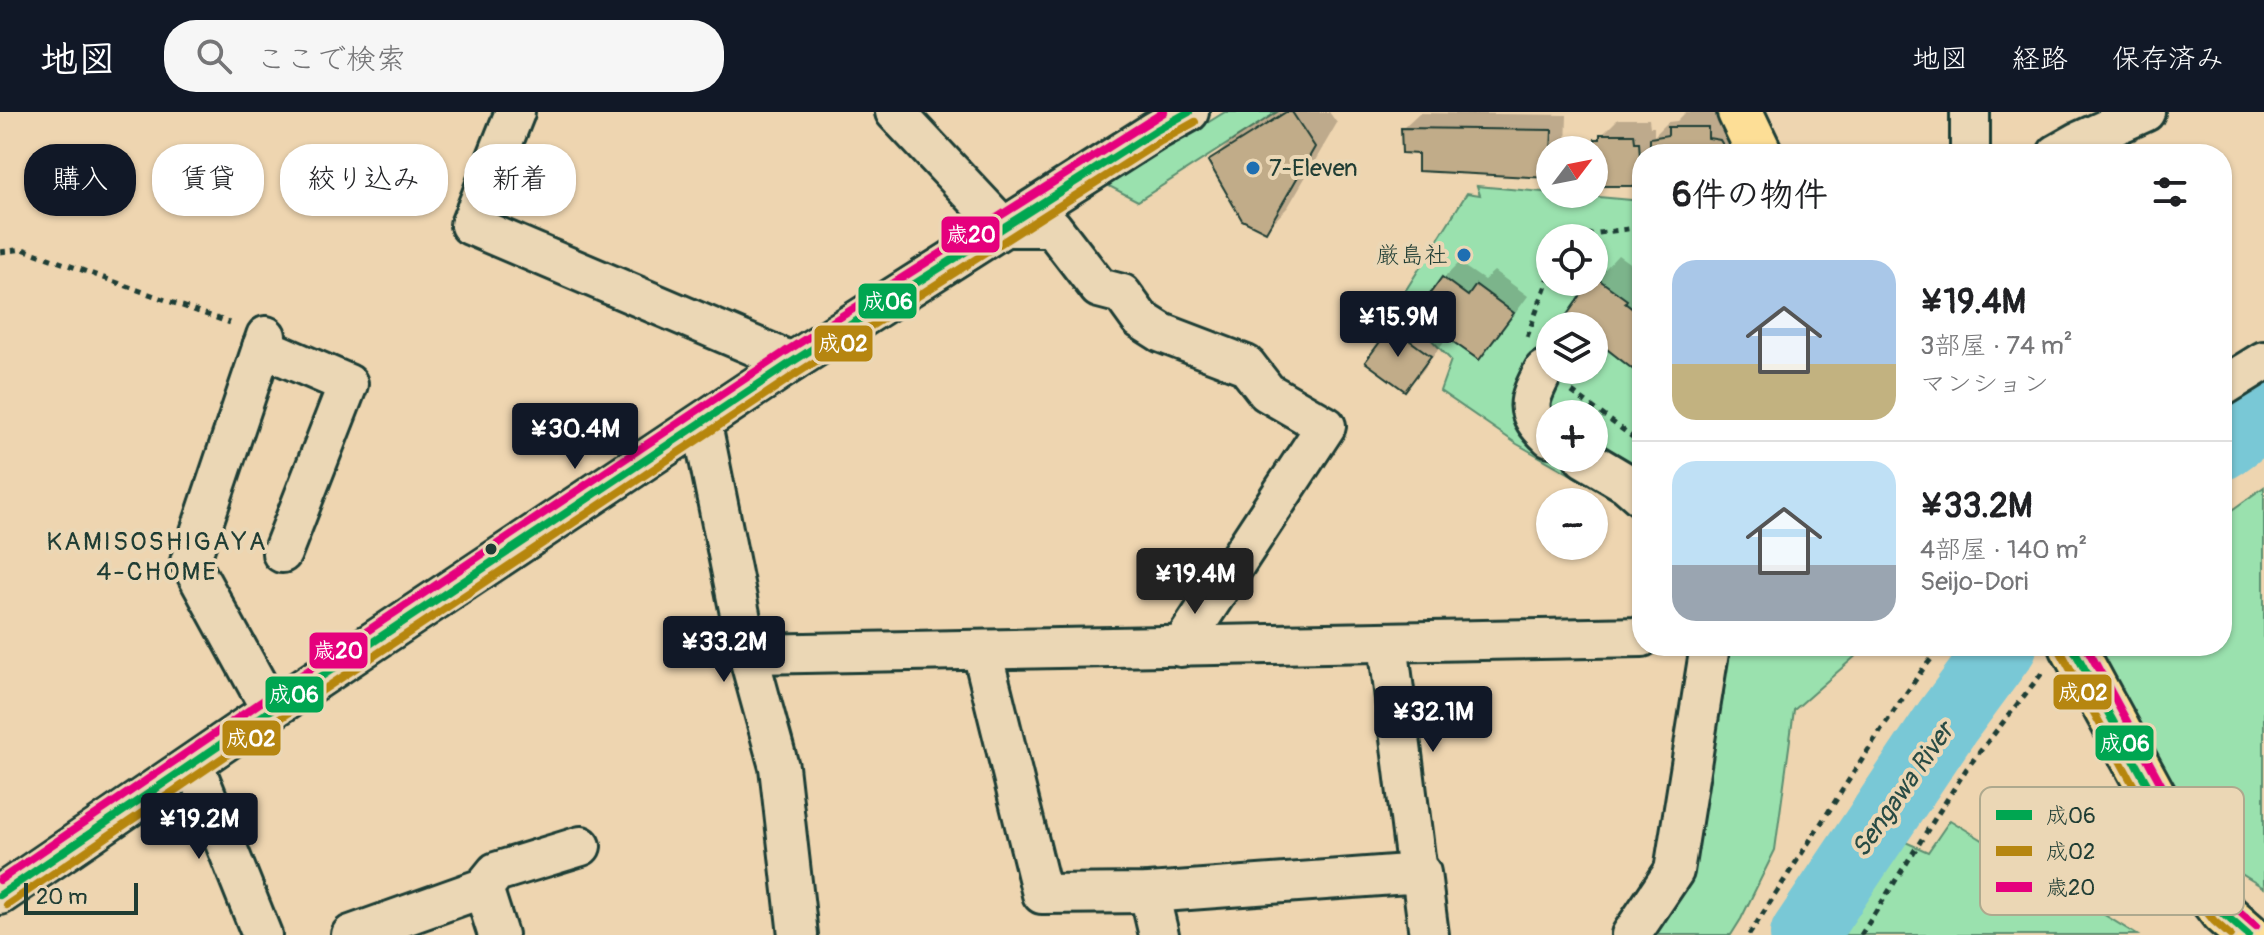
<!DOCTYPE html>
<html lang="ja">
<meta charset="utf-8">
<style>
body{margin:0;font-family:Pangolin,"Klee One",sans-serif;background:#f6f6f6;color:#202124;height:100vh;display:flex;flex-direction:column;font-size:30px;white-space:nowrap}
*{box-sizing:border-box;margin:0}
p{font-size:26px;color:#757577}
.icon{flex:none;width:44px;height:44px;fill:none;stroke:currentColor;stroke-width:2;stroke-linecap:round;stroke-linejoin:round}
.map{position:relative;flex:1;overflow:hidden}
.side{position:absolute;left:1632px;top:32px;width:600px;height:512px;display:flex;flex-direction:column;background:#fff;border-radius:32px;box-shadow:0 2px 6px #0004}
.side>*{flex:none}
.hud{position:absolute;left:24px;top:32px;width:760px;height:72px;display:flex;gap:16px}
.needle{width:52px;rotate:58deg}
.tools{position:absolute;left:1536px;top:24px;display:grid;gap:16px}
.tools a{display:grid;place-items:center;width:72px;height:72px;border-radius:50%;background:#fff;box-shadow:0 2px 6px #0004;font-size:40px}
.scale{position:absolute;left:24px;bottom:20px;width:114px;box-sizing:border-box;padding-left:8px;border:4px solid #1f3d34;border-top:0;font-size:22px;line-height:28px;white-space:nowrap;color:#1f3d34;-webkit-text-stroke:6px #ebd7b5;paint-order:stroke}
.price{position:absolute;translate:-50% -68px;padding:0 18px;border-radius:8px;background:#111827;color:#fff;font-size:26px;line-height:52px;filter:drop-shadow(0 2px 4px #0008)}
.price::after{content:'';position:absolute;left:50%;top:48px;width:24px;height:18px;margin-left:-12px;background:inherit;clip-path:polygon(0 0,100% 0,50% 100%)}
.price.current{background:#222;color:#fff}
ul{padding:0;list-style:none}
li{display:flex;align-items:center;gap:24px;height:200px;padding:0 40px}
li+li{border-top:2px solid #e0e0e0}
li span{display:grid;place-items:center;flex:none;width:224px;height:160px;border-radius:24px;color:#555}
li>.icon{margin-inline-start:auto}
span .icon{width:96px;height:96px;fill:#fffc;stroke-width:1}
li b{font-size:34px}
h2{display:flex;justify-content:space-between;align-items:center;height:96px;padding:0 40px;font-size:34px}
.tag{padding:0 28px;border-radius:32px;background:#fff;box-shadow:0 2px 6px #0004;font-size:28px;line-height:72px}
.tag.current{background:#111827;color:#fff}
header{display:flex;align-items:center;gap:48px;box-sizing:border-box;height:112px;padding:0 40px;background:#111827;color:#fff}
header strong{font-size:38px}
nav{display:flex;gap:44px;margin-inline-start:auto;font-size:28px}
.search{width:560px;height:72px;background:#f6f6f6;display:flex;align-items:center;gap:20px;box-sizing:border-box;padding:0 28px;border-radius:32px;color:#757577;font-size:30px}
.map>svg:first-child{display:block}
</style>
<header>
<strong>地図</strong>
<div class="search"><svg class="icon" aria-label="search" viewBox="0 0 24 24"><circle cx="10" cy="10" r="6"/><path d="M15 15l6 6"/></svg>ここで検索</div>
<nav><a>地図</a><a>経路</a><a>保存済み</a></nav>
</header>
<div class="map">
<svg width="2264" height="823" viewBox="0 0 2264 823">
<rect width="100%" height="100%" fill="#eed5b0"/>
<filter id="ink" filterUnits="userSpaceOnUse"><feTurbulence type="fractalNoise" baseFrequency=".0125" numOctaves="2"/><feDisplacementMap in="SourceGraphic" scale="16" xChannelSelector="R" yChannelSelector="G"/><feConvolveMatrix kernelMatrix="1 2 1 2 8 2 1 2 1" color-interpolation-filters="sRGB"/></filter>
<g filter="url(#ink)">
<g fill="#9ae1ae" stroke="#5c8f71" stroke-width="2" fill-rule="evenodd">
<path d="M 1225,0 L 1277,0 L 1138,89 L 1107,73 Z"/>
<path d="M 1477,74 L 1642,89 L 1642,403 L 1517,332 L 1440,279 L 1451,248 L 1397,192 L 1467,81 L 1480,83 ZM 1550,126 L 1594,126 L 1594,170 L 1550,170 ZM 1550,214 L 1594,214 L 1594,258 L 1550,258 ZM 1550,302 L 1594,302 L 1594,346 L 1550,346 Z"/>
<path d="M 2264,375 L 2264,776 L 2214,745 L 2098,534 L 2222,534 L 2222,405 Z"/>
<path d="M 1722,534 L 1867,534 L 1794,598 L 1775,738 L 1741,807 L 1731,823 L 1651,823 L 1680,781 L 1724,581 Z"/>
<path d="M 1950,708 L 2137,823 L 1827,823 L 1885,721 L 1928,740 Z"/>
</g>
<g fill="#0003">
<path d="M 1276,0 L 1329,0 L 1337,11 L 1288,95 L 1266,118 L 1210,50 L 1233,27 Z"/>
<path d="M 1686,0 L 1723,0 L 1750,42 L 1642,42 L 1642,72 L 1596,72 L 1597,28 L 1618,7 L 1649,7 L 1650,15 L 1654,15 L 1654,24 L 1668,10 L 1677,9 Z"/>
<path d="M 1419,1 L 1567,3 L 1566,38 L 1420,40 L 1403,16 Z"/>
<path d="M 1618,143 L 1642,160 L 1642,262 L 1599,229 L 1594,230 L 1594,214 L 1572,214 L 1593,170 Z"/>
<path d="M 1459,151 L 1484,168 L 1494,159 L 1528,184 L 1494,230 L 1478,246 L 1450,214 L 1424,194 L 1444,166 Z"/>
<path d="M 1409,201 L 1445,228 L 1421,261 L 1405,277 L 1393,216 Z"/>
</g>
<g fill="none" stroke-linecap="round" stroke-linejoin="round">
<g stroke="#79c8d6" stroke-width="68">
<path d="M 2222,334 L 2264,303"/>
<path d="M 1804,823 L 1947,610 L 2003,534"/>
</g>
</g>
<g fill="#c1ac89" stroke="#1f3d34" stroke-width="2">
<path d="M 1286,0 L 1292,0 L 1315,35 L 1266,120 L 1242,108 L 1208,49 Z"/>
<path d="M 1668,15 L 1708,15 L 1708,26 L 1720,28 L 1723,33 L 1721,37 L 1705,38 L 1705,41 L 1726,42 L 1650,42 L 1650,26 L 1668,23 Z"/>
<path d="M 1401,16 L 1552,18 L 1550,66 L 1418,59 L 1418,42 L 1402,41 Z"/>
<path d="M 1600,22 L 1634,22 L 1635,30 L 1639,30 L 1642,74 L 1594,74 L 1595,27 L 1600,27 Z"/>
<path d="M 1594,164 L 1627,188 L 1625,191 L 1638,201 L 1642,196 L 1642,272 L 1636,268 L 1640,263 L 1599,231 L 1597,234 L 1594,232 L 1594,214 L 1568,214 L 1562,210 L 1590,170 L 1594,170 Z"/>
<path d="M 1442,165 L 1468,184 L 1476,173 L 1514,201 L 1479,248 L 1442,222 L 1448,214 L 1421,194 Z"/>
<path d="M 1391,215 L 1431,244 L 1405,279 L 1365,250 Z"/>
</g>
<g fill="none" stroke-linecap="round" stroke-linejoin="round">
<g stroke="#1f3d34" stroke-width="44">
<g id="minor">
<path d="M 515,0 L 470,113 L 792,250"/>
<path d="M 895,0 L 1003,115 L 1052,115 L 1099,176 L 1122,182 L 1140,207 L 1162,221 L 1246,253 L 1267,280 L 1326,314 L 1181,535"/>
<path d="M 1970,0 L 1970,42"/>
<path d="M 2057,42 L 2080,29 L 2145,0"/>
<path d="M 266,224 L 190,450 L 271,598"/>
<path d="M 262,235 L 348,272 L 282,441"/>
<path d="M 1544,258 C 1528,289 1522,299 1550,325"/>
<path d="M 2222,275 L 2264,249"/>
<path d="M 702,312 L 748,542 L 779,655 L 798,823"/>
<path d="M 1584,346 L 1626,371 L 1642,385"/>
<path d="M 1388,531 L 1417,761"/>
<path d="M 982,539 L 1042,782 L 1149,781 L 1421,761 L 1429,823"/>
<path d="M 748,542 L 1642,525"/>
<path d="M 194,653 L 262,823"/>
<path d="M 483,776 L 496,760 L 581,734"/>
<path d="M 1149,781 L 1159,823"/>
<path d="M 0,783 L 271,598 L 792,250 L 1155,19 L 1189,0"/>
<path d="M 351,823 L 483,776 L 498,823"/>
<path d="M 1631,823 L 1674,759 L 1710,534"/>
</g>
</g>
<g stroke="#1f3d34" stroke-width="50">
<g id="major">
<path d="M 1740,0 L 1760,42"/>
<path d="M 2072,534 L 2203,775 L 2223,801 L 2248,823"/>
</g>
</g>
<g stroke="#1f3d34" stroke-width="5" stroke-dasharray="6 6" stroke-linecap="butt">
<path d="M 1563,126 L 1642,115"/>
<path d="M 0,140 L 23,137 L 230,211"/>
<path d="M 1527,225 L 1550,162"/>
<path d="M 1572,280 L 1642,332"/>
<path d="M 1749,823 L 1887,609 L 1923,557 L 1942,534"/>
<path d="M 1861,823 L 1967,656 L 2042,561"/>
</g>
<use href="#minor" stroke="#ebd7b5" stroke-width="38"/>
<use href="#major" stroke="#fdde96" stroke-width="44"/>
<g stroke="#ebd7b5" stroke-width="14">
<g id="bus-1">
<path d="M 2072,534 L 2203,775 L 2223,801 L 2248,823"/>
<path d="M 0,783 L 271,598 L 792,250 L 1155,19 L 1189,0"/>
</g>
</g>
<g stroke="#ebd7b5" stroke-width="14">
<g id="bus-2">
<path d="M 2061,540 L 2192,781 L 2214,809 L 2230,823"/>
<path d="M 7,793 L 278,608 L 799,260 L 1161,29 L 1195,10"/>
</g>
</g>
<g stroke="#ebd7b5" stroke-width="14">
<g id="bus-3">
<path d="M 2086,534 L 2213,768 L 2232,793 L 2256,814"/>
<path d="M 0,768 L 264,588 L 785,240 L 1164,0"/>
</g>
</g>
<use href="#bus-1" stroke="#00a651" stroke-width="8"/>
<use href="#bus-2" stroke="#b68610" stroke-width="8"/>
<use href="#bus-3" stroke="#e5007d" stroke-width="8"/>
</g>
</g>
<g fill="#1f6fb2" stroke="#ebd7b5" stroke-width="3">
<circle cx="1253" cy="56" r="8"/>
<circle cx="1464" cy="143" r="8"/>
</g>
<circle fill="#1f3d34" stroke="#ebd7b5" stroke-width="3" cx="491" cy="437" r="7"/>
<g text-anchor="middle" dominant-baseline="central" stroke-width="8" stroke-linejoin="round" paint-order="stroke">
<g font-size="24" fill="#1f3d34" stroke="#ebd7b5" text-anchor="start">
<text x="1269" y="56">7-Eleven</text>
<text x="1448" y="143" text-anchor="end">厳島社</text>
</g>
<g font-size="26" letter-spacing="2" fill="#1f3d34" stroke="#ebd7b5">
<text x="157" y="430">KAMISOSHIGAYA<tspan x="157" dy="30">4-CHOME</tspan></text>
</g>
<g font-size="26" font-style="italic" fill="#284b44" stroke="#ebd7b5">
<text transform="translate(1903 678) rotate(-55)">Sengawa River</text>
</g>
</g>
<rect x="1980" y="675" width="264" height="128" rx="12" fill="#ebd7b5" stroke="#aea98e" stroke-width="2"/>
<rect x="1996" y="698" width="36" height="10" fill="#00a651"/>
<rect x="1996" y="734" width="36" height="10" fill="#b68610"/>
<rect x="1996" y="770" width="36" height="10" fill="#e5007d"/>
<g font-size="22" fill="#1f3d34">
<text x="2046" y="711">成06</text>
<text x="2046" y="747">成02</text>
<text x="2046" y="783">歳20</text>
</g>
<g stroke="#ebd7b5" stroke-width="3">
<rect x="940" y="103" width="61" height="39" rx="8" fill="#e5007d"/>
<rect x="857" y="170" width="61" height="38" rx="8" fill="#00a651"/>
<rect x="813" y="212" width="61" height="39" rx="8" fill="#b68610"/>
<rect x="308" y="519" width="61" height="39" rx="8" fill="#e5007d"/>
<rect x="2052" y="561" width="61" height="38" rx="8" fill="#b68610"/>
<rect x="264" y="563" width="61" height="39" rx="8" fill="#00a651"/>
<rect x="221" y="607" width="61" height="38" rx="8" fill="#b68610"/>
<rect x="2094" y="612" width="61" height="38" rx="8" fill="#00a651"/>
</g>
<g font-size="22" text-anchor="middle" font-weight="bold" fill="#fff">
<text x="971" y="130">歳20</text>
<text x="888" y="197">成06</text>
<text x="843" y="239">成02</text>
<text x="338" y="546">歳20</text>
<text x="2083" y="588">成02</text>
<text x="294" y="590">成06</text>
<text x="251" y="634">成02</text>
<text x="2125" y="639">成06</text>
</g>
</svg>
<div class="tools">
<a><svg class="needle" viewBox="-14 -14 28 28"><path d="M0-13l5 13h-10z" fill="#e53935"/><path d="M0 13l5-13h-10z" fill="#757577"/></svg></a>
<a><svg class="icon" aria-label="locate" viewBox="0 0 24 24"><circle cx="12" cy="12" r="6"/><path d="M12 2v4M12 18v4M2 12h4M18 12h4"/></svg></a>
<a><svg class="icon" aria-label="layers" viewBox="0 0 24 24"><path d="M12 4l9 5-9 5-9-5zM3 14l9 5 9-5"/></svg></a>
<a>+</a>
<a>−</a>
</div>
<div class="scale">20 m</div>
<b class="price" style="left:1398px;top:247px">¥15.9M</b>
<b class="price" style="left:575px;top:359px">¥30.4M</b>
<b class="price current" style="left:1195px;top:504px">¥19.4M</b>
<b class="price" style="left:724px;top:572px">¥33.2M</b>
<b class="price" style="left:1433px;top:642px">¥32.1M</b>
<b class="price" style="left:199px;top:749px">¥19.2M</b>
<div class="hud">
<a class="tag current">購入</a>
<a class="tag">賃貸</a>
<a class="tag">絞り込み</a>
<a class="tag">新着</a>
</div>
<section class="side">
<h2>6件の物件<svg class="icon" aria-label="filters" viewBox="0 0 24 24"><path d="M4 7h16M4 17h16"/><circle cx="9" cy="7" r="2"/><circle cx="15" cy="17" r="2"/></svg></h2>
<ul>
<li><span style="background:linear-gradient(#a9c7e8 65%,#c2b280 0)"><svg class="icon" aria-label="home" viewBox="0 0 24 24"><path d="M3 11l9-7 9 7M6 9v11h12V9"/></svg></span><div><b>¥19.4M</b><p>3部屋 · 74 m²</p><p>マンション</p></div></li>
<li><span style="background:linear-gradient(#bfe0f5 65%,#9aa5b1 0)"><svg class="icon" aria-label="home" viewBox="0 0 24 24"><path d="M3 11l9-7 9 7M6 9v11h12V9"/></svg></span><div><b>¥33.2M</b><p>4部屋 · 140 m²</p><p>Seijo-Dori</p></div></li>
</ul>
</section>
</div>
